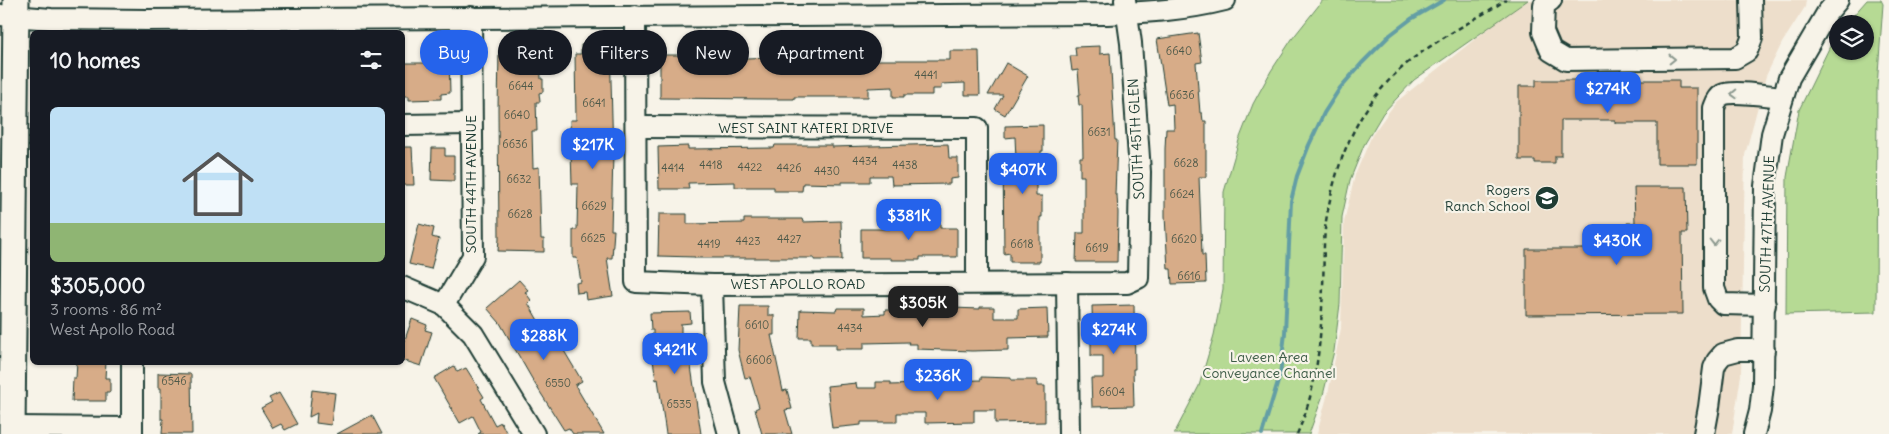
<!DOCTYPE html>
<meta charset="utf-8">
<style>
body{margin:0;font-family:Delius,sans-serif;background:#20242c;color:#f1f3f6;height:100vh;display:flex;flex-direction:column;font-size:19px;white-space:nowrap}
*{box-sizing:border-box;margin:0}
p{font-size:16px;color:#9ea1a6}
.icon{flex:none;width:28px;height:28px;fill:none;stroke:currentColor;stroke-width:2;stroke-linecap:round;stroke-linejoin:round}
.map{position:relative;flex:1;overflow:hidden}
.panel{position:absolute;left:30px;top:30px;width:375px;height:335px;display:flex;flex-direction:column;background:#171b24;border-radius:8px;box-shadow:0 1px 4px #0004}
.panel>*{flex:none}
.top-card{position:absolute;left:420px;top:30px;width:475px;height:45px;display:flex;gap:10px}
.fabs{position:absolute;left:1829px;top:15px;display:grid;gap:10px}
.fabs a{display:grid;place-items:center;width:45px;height:45px;border-radius:50%;background:#171b24;box-shadow:0 1px 4px #0004;font-size:25px}
.price{position:absolute;translate:-50% -42px;padding:0 11px;border-radius:10px;background:#2563eb;color:#fff;font-size:16px;line-height:32px;filter:drop-shadow(0 1px 2px #0008)}
.price::after{content:'';position:absolute;left:50%;top:30px;width:15px;height:11px;margin-left:-8px;background:inherit;clip-path:polygon(0 0,100% 0,50% 100%)}
.price.active{background:#222;color:#fff}
ul{padding:0;list-style:none}
li{display:grid;align-content:center;gap:10px;height:265px;padding:0 20px}
li span{display:grid;place-items:center;height:155px;border-radius:8px;color:#555}
li>.icon{margin-inline-start:auto}
span .icon{width:90px;height:90px;fill:#fffc;stroke-width:1}
li b{font-size:21px}
h2{display:flex;justify-content:space-between;align-items:center;height:60px;padding:0 20px;font-size:21px}
.tag{padding:0 18px;border-radius:22px;background:#171b24;box-shadow:0 1px 4px #0004;font-size:18px;line-height:45px}
.tag.active{background:#2563eb;color:#fff}
.map>svg:first-child{display:block}
</style>
<div class="map">
<svg width="1889" height="434" viewBox="0 0 1889 434">
<rect width="100%" height="100%" fill="#f7f3e8"/>
<filter id="ink" filterUnits="userSpaceOnUse"><feTurbulence type="fractalNoise" baseFrequency=".02" numOctaves="2"/><feDisplacementMap in="SourceGraphic" scale="10" xChannelSelector="R" yChannelSelector="G"/><feConvolveMatrix kernelMatrix="1 2 1 2 8 2 1 2 1" color-interpolation-filters="sRGB"/></filter>
<g filter="url(#ink)">
<path fill="#eddecb" d="M 1529,0 L 1806,0 L 1805,7 L 1782,43 L 1766,76 L 1745,155 L 1741,375 L 1732,434 L 1317,434 L 1329,389 L 1341,328 L 1344,222 L 1355,175 L 1372,135 L 1396,102 L 1495,23 Z"/>
<g fill="#b6da94" stroke="#6a8c64">
<path d="M 1323,0 L 1528,0 L 1414,80 L 1383,113 L 1364,145 L 1350,180 L 1342,217 L 1340,304 L 1334,351 L 1323,395 L 1309,434 L 1174,434 L 1199,386 L 1214,335 L 1223,289 L 1224,192 L 1239,140 L 1253,104 L 1271,71 L 1292,39 Z"/>
<path d="M 1867,0 L 1881,0 L 1883,4 L 1877,87 L 1876,312 L 1786,314 L 1787,177 L 1799,110 L 1834,38 L 1837,34 L 1838,51 L 1865,51 L 1865,24 L 1846,24 Z"/>
</g>
<g fill="none" stroke-linecap="round" stroke-linejoin="round">
<path stroke="#639ea5" stroke-width="4" d="M 1262,434 L 1280,375 L 1285,333 L 1291,201 L 1297,176 L 1309,145 L 1324,113 L 1340,88 L 1362,63 L 1390,35 L 1411,19 L 1444,0"/>
</g>
<g fill="#d7ac88" stroke="#1f3d34">
<path d="M 1198,33 L 1202,62 L 1196,63 L 1200,113 L 1202,113 L 1203,121 L 1206,121 L 1206,177 L 1199,177 L 1202,255 L 1205,255 L 1206,283 L 1172,284 L 1171,269 L 1168,269 L 1165,216 L 1165,149 L 1166,129 L 1174,129 L 1173,104 L 1167,105 L 1157,39 Z"/>
<path d="M 610,44 L 613,155 L 611,230 L 614,230 L 612,258 L 607,258 L 613,296 L 586,300 L 585,292 L 577,293 L 576,283 L 581,282 L 577,258 L 573,258 L 573,230 L 577,230 L 578,184 L 572,184 L 570,120 L 576,120 L 575,54 L 581,54 L 581,45 Z"/>
<path d="M 1100,46 L 1100,54 L 1110,53 L 1115,140 L 1117,140 L 1115,195 L 1117,195 L 1118,213 L 1117,262 L 1076,262 L 1077,233 L 1084,233 L 1084,176 L 1080,176 L 1080,157 L 1083,157 L 1082,105 L 1079,105 L 1078,95 L 1080,95 L 1078,70 L 1072,71 L 1070,56 L 1076,56 L 1075,47 Z"/>
<path d="M 540,49 L 541,79 L 543,79 L 543,92 L 539,93 L 540,102 L 536,102 L 537,131 L 532,131 L 533,168 L 539,167 L 541,239 L 544,239 L 544,252 L 498,251 L 499,239 L 498,109 L 499,50 Z"/>
<path d="M 950,51 L 979,51 L 980,95 L 965,95 L 965,83 L 941,84 L 941,89 L 932,89 L 932,95 L 904,95 L 904,97 L 893,97 L 893,87 L 868,88 L 868,97 L 794,97 L 794,99 L 766,99 L 660,98 L 660,55 L 689,55 L 689,57 L 724,57 L 724,59 L 794,56 L 794,61 L 812,60 L 812,67 L 839,66 L 839,56 L 868,55 L 868,60 L 950,60 Z"/>
<path d="M 449,55 L 450,93 L 441,94 L 441,99 L 409,100 L 409,96 L 402,96 L 402,63 L 427,63 L 427,56 Z"/>
<path d="M 1006,63 L 1028,76 L 1005,115 L 995,109 L 1003,95 L 988,95 Z"/>
<path d="M 1536,80 L 1679,80 L 1679,88 L 1697,88 L 1697,164 L 1657,164 L 1657,123 L 1615,123 L 1615,120 L 1561,120 L 1561,156 L 1555,156 L 1555,163 L 1535,163 L 1535,160 L 1519,160 L 1519,86 L 1536,86 Z"/>
<path d="M 1043,125 L 1043,151 L 1041,151 L 1041,168 L 1036,168 L 1036,196 L 1042,196 L 1042,217 L 1040,217 L 1040,262 L 1010,262 L 1010,253 L 1004,254 L 1003,159 L 1016,159 L 1015,137 L 1005,138 L 1005,126 Z"/>
<path d="M 948,144 L 949,158 L 958,158 L 958,178 L 950,179 L 950,184 L 892,185 L 891,176 L 870,176 L 870,182 L 842,182 L 842,184 L 803,183 L 802,191 L 774,191 L 774,187 L 735,187 L 735,182 L 688,183 L 689,189 L 659,189 L 658,147 L 688,146 L 688,149 L 774,148 L 775,145 L 832,145 L 832,147 Z"/>
<path d="M 402,147 L 412,147 L 414,185 L 402,185 Z"/>
<path d="M 432,148 L 445,148 L 445,156 L 454,156 L 454,181 L 431,180 Z"/>
<path d="M 1634,187 L 1686,187 L 1687,233 L 1682,233 L 1683,314 L 1526,315 L 1526,249 L 1627,249 L 1627,223 L 1635,223 Z"/>
<path d="M 659,214 L 687,214 L 687,224 L 744,223 L 744,219 L 802,219 L 803,222 L 841,221 L 842,260 L 814,260 L 814,258 L 695,258 L 695,257 L 658,256 Z"/>
<path d="M 919,218 L 919,222 L 940,222 L 940,228 L 957,228 L 957,257 L 920,257 L 920,260 L 891,260 L 891,258 L 861,258 L 861,229 L 890,229 L 890,219 Z"/>
<path d="M 419,224 L 434,228 L 432,237 L 439,239 L 431,269 L 409,264 Z"/>
<path d="M 519,280 L 528,290 L 525,292 L 531,300 L 528,303 L 551,343 L 557,339 L 582,381 L 575,385 L 604,434 L 573,434 L 569,428 L 564,430 L 535,384 L 500,323 L 487,308 Z"/>
<path d="M 1134,305 L 1135,369 L 1133,369 L 1134,406 L 1092,407 L 1091,378 L 1103,378 L 1103,356 L 1091,356 L 1091,341 L 1093,341 L 1092,306 Z"/>
<path d="M 740,306 L 768,306 L 768,315 L 774,315 L 774,335 L 771,335 L 783,391 L 787,390 L 792,409 L 785,410 L 792,434 L 762,434 L 755,409 L 759,407 L 750,377 L 745,378 L 738,350 Z"/>
<path d="M 924,307 L 980,309 L 980,307 L 994,307 L 994,318 L 1018,318 L 1018,309 L 1047,308 L 1048,337 L 1008,338 L 1008,350 L 972,351 L 917,349 L 917,344 L 908,344 L 909,342 L 864,343 L 864,349 L 836,349 L 836,344 L 811,344 L 811,338 L 799,338 L 800,310 L 836,311 L 837,308 L 864,308 L 864,315 L 885,314 L 885,310 L 899,310 L 899,316 L 924,317 Z"/>
<path d="M 690,312 L 691,323 L 681,324 L 681,343 L 683,354 L 689,353 L 701,434 L 666,434 L 658,379 L 656,380 L 653,360 L 659,359 L 657,339 L 653,339 L 653,330 L 651,330 L 650,313 Z"/>
<path d="M 412,319 L 427,325 L 425,330 L 432,332 L 421,366 L 402,360 L 402,348 Z"/>
<path d="M 77,362 L 106,362 L 105,378 L 110,378 L 110,392 L 106,392 L 106,401 L 72,401 L 73,378 L 76,378 Z"/>
<path d="M 454,366 L 457,372 L 466,368 L 484,397 L 481,399 L 495,425 L 501,422 L 507,434 L 478,434 L 481,432 L 473,416 L 460,423 L 434,378 Z"/>
<path d="M 158,373 L 191,374 L 192,434 L 162,434 L 163,419 L 161,419 L 161,388 L 158,388 Z"/>
<path d="M 981,377 L 1011,378 L 1011,380 L 1037,380 L 1037,386 L 1045,386 L 1045,422 L 995,423 L 995,410 L 974,410 L 974,422 L 925,423 L 925,413 L 897,413 L 897,422 L 861,422 L 861,425 L 832,428 L 827,386 L 856,383 L 857,388 L 876,388 L 876,382 L 891,382 L 891,385 L 919,384 L 919,382 L 981,380 Z"/>
<path d="M 312,390 L 335,393 L 331,425 L 316,423 L 317,413 L 309,417 Z"/>
<path d="M 279,393 L 297,424 L 285,430 L 281,424 L 273,428 L 261,408 L 272,402 L 269,398 Z"/>
<path d="M 372,415 L 382,434 L 337,434 Z"/>
</g>
<g fill="none" stroke-linecap="round" stroke-linejoin="round">
<g stroke="#1f3d34" stroke-width="24">
<g id="minor">
<path d="M 1551,0 L 1544,5 L 1543,32 L 1551,51 L 1566,60 L 1735,58 L 1747,51 L 1752,38 L 1751,0"/>
<path d="M 0,15 L 51,19 L 147,20 L 1107,14 C 1147,12 1186,10 1225,0"/>
<path d="M 635,16 L 636,282 L 712,285 L 1127,283 L 1138,278 L 1140,172 L 1131,43 L 1125,0"/>
<path d="M 402,125 L 471,124"/>
<path d="M 636,127 L 977,128 L 977,283"/>
<path d="M 1067,283 L 1069,434"/>
<path d="M 712,285 L 715,382 L 729,434"/>
<path d="M 402,287 L 444,305 L 473,334 L 534,434"/>
<path d="M 444,305 L 473,256 L 471,17"/>
<path d="M 1765,305 L 1723,304 L 1718,299 L 1714,288 L 1714,108 C 1716,103 1717,98 1722,95 C 1732,90 1770,96 1783,97"/>
<path d="M 12,427 L 132,428"/>
<path d="M 132,434 L 132,362"/>
<path d="M 1704,434 L 1709,407 L 1714,368 L 1717,361 L 1723,354 L 1738,350 L 1764,350"/>
<path d="M 1754,434 L 1760,411 L 1763,385 L 1765,186 L 1772,134 L 1789,78 L 1827,13 L 1838,0"/>
</g>
</g>
<g stroke="#1f3d34" stroke-width="29">
<path id="major" d="M 12,434 L 16,0"/>
</g>
<path stroke="#1f3d34" stroke-width="2.5" stroke-dasharray="5 4" stroke-linecap="butt" d="M 1297,434 C 1318,388 1321,336 1323,286 C 1324,265 1323,242 1326,221 C 1337,152 1365,90 1425,50 C 1451,32 1479,17 1506,0"/>
<use href="#minor" stroke="#f7f3e8" stroke-width="20"/>
<use href="#major" stroke="#f7f3e8" stroke-width="25"/>
</g>
<defs><path id="oneway-chevron" d="M-2-3.5L2.5 0L-2 3.5" fill="none" stroke-width="1.6" stroke-linecap="round" stroke-linejoin="round" transform="scale(1.25)"/></defs>
<g stroke="#8b988e">
<use href="#oneway-chevron" transform="translate(1672 59) rotate(-1)"/>
<use href="#oneway-chevron" transform="translate(1734 94) rotate(178)"/>
<use href="#oneway-chevron" transform="translate(1714 242) rotate(90)"/>
</g>
</g>
<defs>
<g id="school-disc" transform="scale(1.25)"><circle r="9.5" fill="#1f3d34" stroke="#f7f3e8"/><path d="M0-5L7-2L0 1L-7-2ZM-4 1L0 2.5L4 1V4Q0 6-4 4Z" fill="#fff"/></g>
</defs>
<g fill-rule="evenodd">
<use href="#school-disc" x="1547" y="198"/>
</g>
<g text-anchor="middle" dominant-baseline="central" stroke-width="4.5" stroke-linejoin="round" paint-order="stroke">
<g font-size="11" fill="#4d5949">
<text x="1179" y="51">6640</text>
<text x="926" y="75">4441</text>
<text x="521" y="86">6644</text>
<text x="1182" y="95">6636</text>
<text x="594" y="103">6641</text>
<text x="517" y="115">6640</text>
<text x="1099" y="132">6631</text>
<text x="515" y="144">6636</text>
<text x="865" y="161">4434</text>
<text x="1186" y="163">6628</text>
<text x="711" y="165">4418</text>
<text x="905" y="165">4438</text>
<text x="750" y="167">4422</text>
<text x="673" y="168">4414</text>
<text x="789" y="168">4426</text>
<text x="827" y="171">4430</text>
<text x="519" y="179">6632</text>
<text x="1182" y="194">6624</text>
<text x="594" y="206">6629</text>
<text x="520" y="214">6628</text>
<text x="593" y="238">6625</text>
<text x="789" y="239">4427</text>
<text x="1184" y="239">6620</text>
<text x="748" y="241">4423</text>
<text x="709" y="244">4419</text>
<text x="1022" y="244">6618</text>
<text x="1097" y="248">6619</text>
<text x="1189" y="276">6616</text>
<text x="757" y="325">6610</text>
<text x="850" y="328">4434</text>
<text x="759" y="360">6606</text>
<text x="174" y="381">6546</text>
<text x="558" y="383">6550</text>
<text x="1112" y="392">6604</text>
<text x="679" y="404">6535</text>
</g>
<g font-size="14" fill="#1f3d34" stroke="#f7f3e8">
<text x="806" y="128">WEST SAINT KATERI DRIVE</text>
<text transform="translate(1136 139) rotate(-93)">SOUTH 45TH GLEN</text>
<text transform="translate(471 184) rotate(-90)">SOUTH 44TH AVENUE</text>
<text transform="translate(1767 224) rotate(-88)">SOUTH 47TH AVENUE</text>
<text x="798" y="284">WEST APOLLO ROAD</text>
</g>
<g font-size="14" fill="#1f3d34" stroke="#f7f3e8" text-anchor="end">
<text x="1530" y="190">Rogers<tspan x="1530" dy="16">Ranch School</tspan></text>
</g>
<g font-size="14" fill="#3d5c47" stroke="#f7f3e8">
<text x="1269" y="357">Laveen Area<tspan x="1269" dy="16">Conveyance Channel</tspan></text>
</g>
</g>
</svg>
<div class="fabs">
<a><svg class="icon" aria-label="layers" viewBox="0 0 24 24"><path d="M12 4l9 5-9 5-9-5zM3 14l9 5 9-5"/></svg></a>
</div>
<b class="price" style="left:1608px;top:114px">$274K</b>
<b class="price" style="left:593px;top:170px">$217K</b>
<b class="price" style="left:1023px;top:195px">$407K</b>
<b class="price" style="left:909px;top:241px">$381K</b>
<b class="price" style="left:1617px;top:266px">$430K</b>
<b class="price active" style="left:923px;top:328px">$305K</b>
<b class="price" style="left:1114px;top:355px">$274K</b>
<b class="price" style="left:544px;top:361px">$288K</b>
<b class="price" style="left:675px;top:375px">$421K</b>
<b class="price" style="left:938px;top:401px">$236K</b>
<div class="top-card">
<a class="tag active">Buy</a>
<a class="tag">Rent</a>
<a class="tag">Filters</a>
<a class="tag">New</a>
<a class="tag">Apartment</a>
</div>
<section class="panel">
<h2>10 homes<svg class="icon" aria-label="filters" viewBox="0 0 24 24"><path d="M4 7h16M4 17h16"/><circle cx="9" cy="7" r="2"/><circle cx="15" cy="17" r="2"/></svg></h2>
<ul>
<li><span style="background:linear-gradient(#bfe0f5 75%,#8fb573 0)"><svg class="icon" aria-label="home" viewBox="0 0 24 24"><path d="M3 11l9-7 9 7M6 9v11h12V9"/></svg></span><div><b>$305,000</b><p>3 rooms · 86 m²</p><p>West Apollo Road</p></div></li>
</ul>
</section>
</div>
